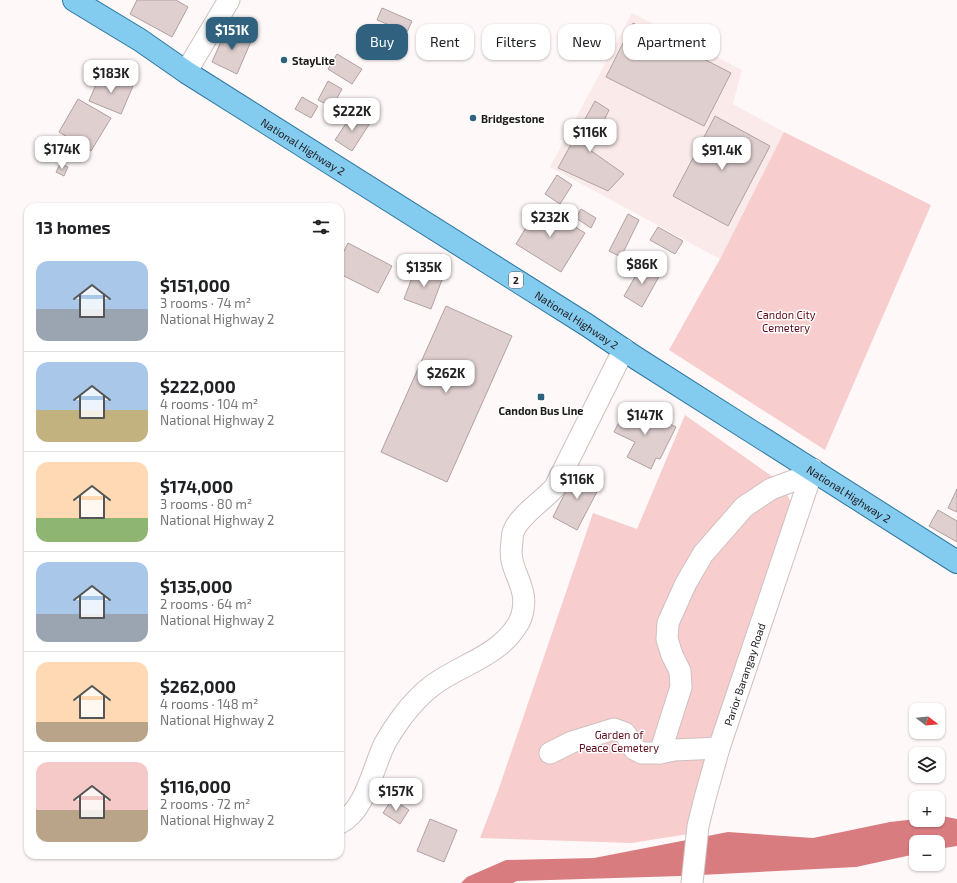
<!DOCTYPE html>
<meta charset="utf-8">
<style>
body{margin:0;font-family:"Exo 2",sans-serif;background:#f2f2f2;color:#202124;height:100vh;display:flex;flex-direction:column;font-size:15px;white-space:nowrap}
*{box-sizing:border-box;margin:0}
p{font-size:13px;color:#757577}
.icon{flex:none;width:22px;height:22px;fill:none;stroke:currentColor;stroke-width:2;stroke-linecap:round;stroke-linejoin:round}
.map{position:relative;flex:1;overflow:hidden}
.side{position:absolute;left:24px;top:203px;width:320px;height:656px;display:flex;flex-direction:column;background:#fff;border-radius:12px;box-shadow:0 1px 3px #0004}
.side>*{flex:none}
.banner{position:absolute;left:356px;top:24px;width:380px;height:36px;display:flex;gap:8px}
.needle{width:26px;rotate:106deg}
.controls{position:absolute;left:909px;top:703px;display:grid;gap:8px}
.controls a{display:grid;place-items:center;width:36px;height:36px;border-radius:8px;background:#fff;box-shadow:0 1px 3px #0004;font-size:20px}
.price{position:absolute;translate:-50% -34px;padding:0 9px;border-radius:8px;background:#fff;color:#222;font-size:13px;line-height:26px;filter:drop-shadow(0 1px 2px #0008)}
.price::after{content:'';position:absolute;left:50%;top:24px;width:12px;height:9px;margin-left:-6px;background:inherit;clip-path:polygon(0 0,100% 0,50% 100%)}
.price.on{background:#306280;color:#fff}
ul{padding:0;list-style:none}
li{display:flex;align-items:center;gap:12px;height:100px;padding:0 12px}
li+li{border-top:1px solid #e0e0e0}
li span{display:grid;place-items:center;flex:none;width:112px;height:80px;border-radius:12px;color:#555}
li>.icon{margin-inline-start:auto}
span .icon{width:48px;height:48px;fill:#fffc;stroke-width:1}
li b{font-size:17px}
h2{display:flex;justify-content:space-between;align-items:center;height:48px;padding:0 12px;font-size:17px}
.pill{padding:0 14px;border-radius:12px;background:#fff;box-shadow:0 1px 3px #0004;font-size:14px;line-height:36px}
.pill.on{background:#306280;color:#fff}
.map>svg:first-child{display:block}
</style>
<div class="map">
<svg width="957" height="883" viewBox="0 0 957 883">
<rect width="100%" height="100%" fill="#fff8f8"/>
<path fill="#faeaea" d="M 632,13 L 742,70 L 733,104 L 784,132 L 720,259 L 550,167 Z"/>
<g fill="#f8cdcd">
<path d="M 784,132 L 931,205 L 825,450 L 669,350 L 720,259 Z"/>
<path d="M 685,415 L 780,482 L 792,504 L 688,834 L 632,843 L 480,838 L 498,791 L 593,513 L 637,529 Z"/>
</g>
<path fill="#d97c80" d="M 938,816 L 942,816 L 957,819 L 957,846 L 938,849 L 938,842 L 916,842 L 916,854 L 856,867 L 681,876 L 517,881 L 513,883 L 461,883 L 467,877 L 506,860 L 594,858 L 728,832 L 813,838 L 890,822 L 916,819 L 916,820 L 938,820 Z"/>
<g fill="#dfcfcf" stroke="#b1a1a1">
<path d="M 137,0 L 176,0 L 188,7 L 172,37 L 130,14 Z"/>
<path d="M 382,8 L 412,21 L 407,32 L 377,20 Z"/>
<path d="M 633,23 L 731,73 L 704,126 L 606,77 Z"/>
<path d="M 227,28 L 252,39 L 237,74 L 212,62 Z"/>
<path d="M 337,54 L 362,69 L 352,84 L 328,69 Z"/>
<path d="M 101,73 L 133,86 L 121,114 L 89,101 Z"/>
<path d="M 328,81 L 342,89 L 332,107 L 318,100 Z"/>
<path d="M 302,97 L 318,106 L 311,118 L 295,109 Z"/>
<path d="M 78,99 L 111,118 L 91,151 L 59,132 Z"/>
<path d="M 595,101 L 609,110 L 590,150 L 624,174 L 608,191 L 558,168 Z"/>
<path d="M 353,113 L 370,123 L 352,151 L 335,140 Z"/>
<path d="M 715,116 L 770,146 L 728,226 L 673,196 Z"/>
<path d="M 60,164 L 68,167 L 64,176 L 56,172 Z"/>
<path d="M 557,175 L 572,185 L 560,204 L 545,194 Z"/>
<path d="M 540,205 L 585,233 L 561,272 L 516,244 Z"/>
<path d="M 581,209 L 596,218 L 591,228 L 576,218 Z"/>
<path d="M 628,214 L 639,220 L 621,257 L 609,251 Z"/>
<path d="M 658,227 L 683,241 L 675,254 L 650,240 Z"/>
<path d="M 348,243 L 392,266 L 378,293 L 340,274 L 340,259 Z"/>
<path d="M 643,263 L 661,273 L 642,307 L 624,296 Z"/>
<path d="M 416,267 L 443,277 L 431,309 L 404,299 Z"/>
<path d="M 446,306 L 512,336 L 447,482 L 381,452 Z"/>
<path d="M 627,406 L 646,415 L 647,413 L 676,427 L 660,459 L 656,458 L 651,469 L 627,457 L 635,442 L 614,432 Z"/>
<path d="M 576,471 L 601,484 L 577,530 L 553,517 Z"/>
<path d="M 957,489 L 957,512 L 948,508 Z"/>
<path d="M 938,510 L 957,521 L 957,542 L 929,526 Z"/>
<path d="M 392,799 L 409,810 L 400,824 L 383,813 Z"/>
<path d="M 430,819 L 457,830 L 444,862 L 417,851 Z"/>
</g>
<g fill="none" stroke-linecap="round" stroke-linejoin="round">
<g stroke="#cfbfbf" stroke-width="23">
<g id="minor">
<path d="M 186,72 L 229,0"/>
<path d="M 550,753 L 572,742 L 614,729 L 625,733 L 634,749 L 642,753 L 660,753 L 681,687 L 680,671 L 672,655 L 667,639 L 668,623 L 686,583 L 703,554 L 744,507 L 771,489 L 811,474"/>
<path d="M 660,753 L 674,750 L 719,748"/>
<path d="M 340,823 C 366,810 373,767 385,743 C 390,734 396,725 402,717 C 411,705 421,694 433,685 C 462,664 499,656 518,624 C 523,616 525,603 523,594 C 519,574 508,565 512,542 C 512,538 512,534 514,530 C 520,515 544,500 555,487 L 624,349"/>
<path id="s1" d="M 692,883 L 698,826 L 705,798 L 719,748 L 813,469"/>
</g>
</g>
<g stroke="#2c779f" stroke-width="24">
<g id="major">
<path id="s2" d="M 74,0 L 140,40 L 186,72 L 587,325 L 636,358 L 957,562"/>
</g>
</g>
<use href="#minor" stroke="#fff" stroke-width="21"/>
<use href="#major" stroke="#84cbf0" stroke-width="22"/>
</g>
<g fill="#306280" stroke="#fff" stroke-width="1.5">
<circle cx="284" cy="60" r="4"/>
<circle cx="473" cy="118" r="4"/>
<rect x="537" y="393" width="8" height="8" rx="2"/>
</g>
<g text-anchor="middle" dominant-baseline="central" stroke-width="3" stroke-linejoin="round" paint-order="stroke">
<rect fill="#fff" stroke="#635f5f" stroke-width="1" x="509" y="272" width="14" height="16" rx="3"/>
<g font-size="10" font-weight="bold" fill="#201a1a">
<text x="516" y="280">2</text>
</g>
<g font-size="11" font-weight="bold" fill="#201a1a" stroke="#fff" text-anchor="start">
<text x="292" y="60">StayLite</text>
<text x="481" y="118">Bridgestone</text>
<text x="541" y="410" text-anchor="middle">Candon Bus Line</text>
</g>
<g font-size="11" fill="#201a1a" stroke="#fff">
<text stroke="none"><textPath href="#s2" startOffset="272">National Highway 2</textPath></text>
<text stroke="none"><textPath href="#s2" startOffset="596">National Highway 2</textPath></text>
<text stroke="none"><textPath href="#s2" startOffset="919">National Highway 2</textPath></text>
<text stroke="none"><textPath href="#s1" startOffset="216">Parior Barangay Road</textPath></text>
</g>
<g font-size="11" fill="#600b1b" stroke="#fff">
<text x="786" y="314">Candon City<tspan x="786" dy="13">Cemetery</tspan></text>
<text x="619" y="734">Garden of<tspan x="619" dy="13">Peace Cemetery</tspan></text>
</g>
</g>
</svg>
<div class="controls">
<a><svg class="needle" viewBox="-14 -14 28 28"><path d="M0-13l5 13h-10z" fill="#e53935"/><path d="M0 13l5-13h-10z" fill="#757577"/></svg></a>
<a><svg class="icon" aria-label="layers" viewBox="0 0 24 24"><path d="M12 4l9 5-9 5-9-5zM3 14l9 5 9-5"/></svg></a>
<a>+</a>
<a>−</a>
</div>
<b class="price on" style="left:232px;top:51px">$151K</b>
<b class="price" style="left:111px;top:94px">$183K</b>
<b class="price" style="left:352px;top:132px">$222K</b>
<b class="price" style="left:590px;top:153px">$116K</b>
<b class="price" style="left:62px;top:170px">$174K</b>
<b class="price" style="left:722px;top:171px">$91.4K</b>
<b class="price" style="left:550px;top:238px">$232K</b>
<b class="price" style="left:642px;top:285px">$86K</b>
<b class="price" style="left:424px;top:288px">$135K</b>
<b class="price" style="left:446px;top:394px">$262K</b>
<b class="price" style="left:645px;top:436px">$147K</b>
<b class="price" style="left:577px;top:500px">$116K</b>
<b class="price" style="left:396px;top:812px">$157K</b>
<div class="banner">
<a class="pill on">Buy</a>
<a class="pill">Rent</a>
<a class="pill">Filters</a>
<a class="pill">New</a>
<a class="pill">Apartment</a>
</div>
<section class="side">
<h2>13 homes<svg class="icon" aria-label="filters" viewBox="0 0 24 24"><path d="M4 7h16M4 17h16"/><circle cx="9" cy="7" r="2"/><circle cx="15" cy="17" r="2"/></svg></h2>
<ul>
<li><span style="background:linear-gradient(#a9c7e8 60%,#9aa5b1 0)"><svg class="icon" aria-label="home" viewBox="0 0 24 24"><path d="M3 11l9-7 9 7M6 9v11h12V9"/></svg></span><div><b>$151,000</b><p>3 rooms · 74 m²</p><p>National Highway 2</p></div></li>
<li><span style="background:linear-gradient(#a9c7e8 60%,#c2b280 0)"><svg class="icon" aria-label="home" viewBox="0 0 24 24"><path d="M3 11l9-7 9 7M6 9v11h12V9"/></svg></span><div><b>$222,000</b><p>4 rooms · 104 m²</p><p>National Highway 2</p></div></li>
<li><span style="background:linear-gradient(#ffd9b3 70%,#8fb573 0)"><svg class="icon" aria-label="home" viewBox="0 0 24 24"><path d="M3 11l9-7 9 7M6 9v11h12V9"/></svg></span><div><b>$174,000</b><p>3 rooms · 80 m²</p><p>National Highway 2</p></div></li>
<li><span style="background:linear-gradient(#a9c7e8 65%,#9aa5b1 0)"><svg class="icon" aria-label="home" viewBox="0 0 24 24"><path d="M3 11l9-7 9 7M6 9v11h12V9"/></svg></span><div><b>$135,000</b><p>2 rooms · 64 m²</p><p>National Highway 2</p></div></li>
<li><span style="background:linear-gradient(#ffd9b3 75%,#b9a48a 0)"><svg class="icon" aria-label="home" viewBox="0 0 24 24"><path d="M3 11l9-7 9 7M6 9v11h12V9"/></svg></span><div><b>$262,000</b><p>4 rooms · 148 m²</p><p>National Highway 2</p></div></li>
<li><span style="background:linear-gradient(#f6c9c9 60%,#b9a48a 0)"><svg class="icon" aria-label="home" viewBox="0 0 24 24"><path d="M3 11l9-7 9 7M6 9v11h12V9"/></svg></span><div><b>$116,000</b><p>2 rooms · 72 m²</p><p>National Highway 2</p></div></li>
</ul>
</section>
</div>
